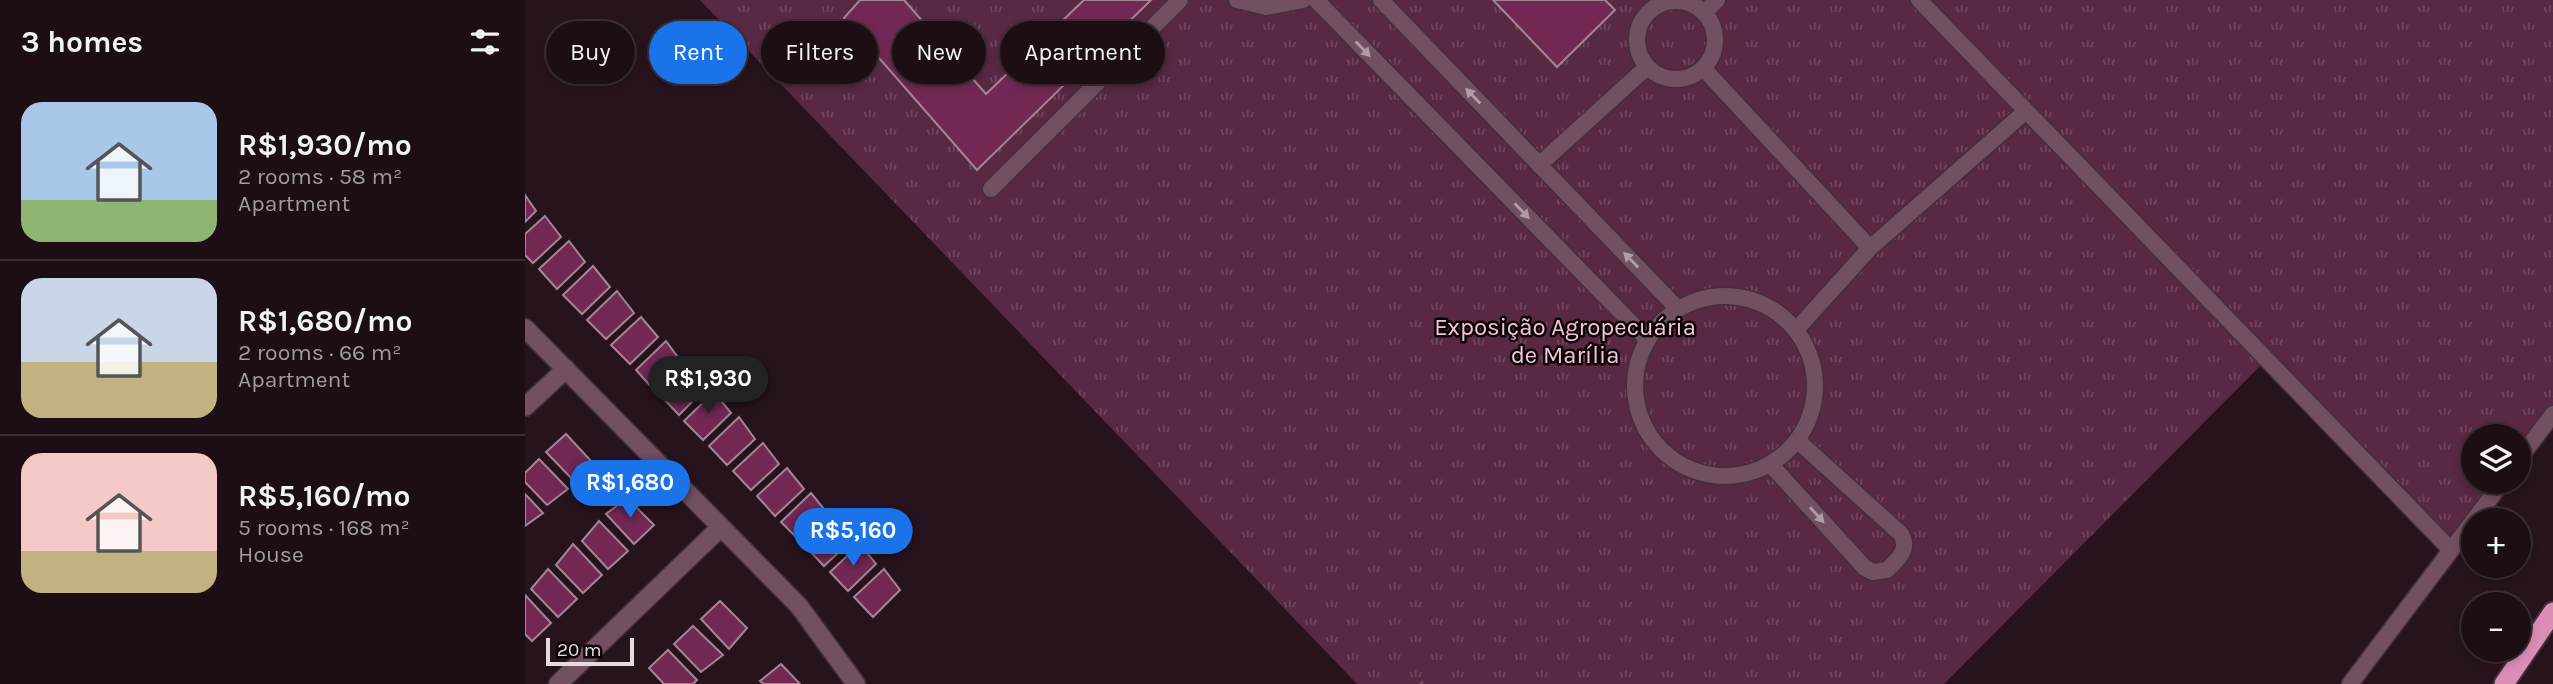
<!DOCTYPE html>
<meta charset="utf-8">
<style>
body{margin:0;font-family:Karla,sans-serif;background:#25171f;color:#f1f3f6;height:100vh;display:flex;flex-direction:column;font-size:26px;white-space:nowrap}
*{box-sizing:border-box;margin:0}
p{font-size:23px;color:#a09ca1}
.icon{flex:none;width:38px;height:38px;fill:none;stroke:currentColor;stroke-width:2;stroke-linecap:round;stroke-linejoin:round}
.map{position:relative;flex:1;overflow:hidden}
.details{display:flex;flex-direction:column;background:#1d0e16;width:525px}
.details>*{flex:none}
.hud{position:absolute;left:21px;top:21px;width:665px;height:63px;display:flex;gap:14px}
.tools{position:absolute;left:1936px;top:424px;display:grid;gap:14px}
.tools a{display:grid;place-items:center;width:70px;height:70px;border-radius:50%;background:#1d0e16;box-shadow:0 4px 10px #0003,0 0 0 2px #3b2e35;font-size:35px}
.scale{position:absolute;left:21px;bottom:18px;width:88px;box-sizing:border-box;padding-left:7px;border:4px solid #e8dae1;border-top:0;font-size:19px;line-height:24px;white-space:nowrap;color:#e8dae1;-webkit-text-stroke:5px #0b0407;paint-order:stroke}
.price{position:absolute;translate:-50% -60px;padding:0 16px;border-radius:24px;background:#1a73e8;color:#fff;font-size:23px;line-height:46px;filter:drop-shadow(0 2px 4px #0008)}
.price::after{content:'';position:absolute;left:50%;top:42px;width:21px;height:16px;margin-left:-10px;background:inherit;clip-path:polygon(0 0,100% 0,50% 100%)}
.price.current{background:#222;color:#fff}
ul{padding:0;list-style:none}
li{display:flex;align-items:center;gap:21px;height:175px;padding:0 21px}
li+li{border-top:2px solid #3b2e35}
li span{display:grid;place-items:center;flex:none;width:196px;height:140px;border-radius:21px;color:#555}
li>.icon{margin-inline-start:auto}
span .icon{width:84px;height:84px;fill:#fffc;stroke-width:1}
li b{font-size:30px}
h2{display:flex;justify-content:space-between;align-items:center;height:84px;padding:0 21px;font-size:30px}
.chip{padding:0 24px;border-radius:32px;background:#1d0e16;box-shadow:0 4px 10px #0003,0 0 0 2px #3b2e35;font-size:24px;line-height:63px}
.chip.current{background:#1a73e8;color:#fff}
main{display:flex;flex:1;min-height:0}
.map>svg:first-child{display:block}
</style>
<main>
<section class="details">
<h2>3 homes<svg class="icon" aria-label="filters" viewBox="0 0 24 24"><path d="M4 7h16M4 17h16"/><circle cx="9" cy="7" r="2"/><circle cx="15" cy="17" r="2"/></svg></h2>
<ul>
<li><span style="background:linear-gradient(#a9c7e8 70%,#8fb573 0)"><svg class="icon" aria-label="home" viewBox="0 0 24 24"><path d="M3 11l9-7 9 7M6 9v11h12V9"/></svg></span><div><b>R$1,930/mo</b><p>2 rooms · 58 m²</p><p>Apartment</p></div></li>
<li><span style="background:linear-gradient(#c9d6e8 60%,#c2b280 0)"><svg class="icon" aria-label="home" viewBox="0 0 24 24"><path d="M3 11l9-7 9 7M6 9v11h12V9"/></svg></span><div><b>R$1,680/mo</b><p>2 rooms · 66 m²</p><p>Apartment</p></div></li>
<li><span style="background:linear-gradient(#f6c9c9 70%,#c2b280 0)"><svg class="icon" aria-label="home" viewBox="0 0 24 24"><path d="M3 11l9-7 9 7M6 9v11h12V9"/></svg></span><div><b>R$5,160/mo</b><p>5 rooms · 168 m²</p><p>House</p></div></li>
</ul>
</section>
<div class="map">
<svg width="2028" height="684" viewBox="0 0 2028 684">
<defs>
<pattern id="grass-tufts" width="24" height="20" patternUnits="userSpaceOnUse" patternTransform="scale(1.75)"><rect width="24" height="20" fill="#592843"/><path d="M3 7l-1-3M5 7V3M7 7l1-3M15 17l-1-3M17 17v-4M19 17l1-3" fill="none" stroke="#71475e"/></pattern>
</defs>
<rect width="100%" height="100%" fill="#27131e"/>
<path fill="url(#grass-tufts)" d="M 175,0 L 2028,0 L 2028,416 L 1993,461 L 1993,436 L 1948,436 L 1948,481 L 1978,481 L 1926,550 L 1744,357 L 1419,684 L 832,684 Z"/>
<g fill="#732854" stroke="#a18693" stroke-width="2">
<path d="M 335,0 L 379,0 L 461,94 L 559,0 L 626,0 L 452,170 L 319,18 Z"/>
<path d="M 968,0 L 1080,0 L 1090,10 L 1032,67 Z"/>
<path d="M 0,195 L 11,211 L 0,222 Z"/>
<path d="M 20,216 L 36,237 L 8,263 L 0,255 L 0,234 Z"/>
<path d="M 44,241 L 60,262 L 32,289 L 14,269 Z"/>
<path d="M 68,266 L 85,287 L 57,314 L 38,295 Z"/>
<path d="M 92,291 L 109,313 L 81,339 L 62,320 Z"/>
<path d="M 116,317 L 133,337 L 105,364 L 86,345 Z"/>
<path d="M 141,341 L 157,363 L 129,390 L 111,370 Z"/>
<path d="M 165,367 L 181,388 L 154,415 L 135,395 Z"/>
<path d="M 189,392 L 206,413 L 178,440 L 159,421 Z"/>
<path d="M 214,417 L 230,439 L 202,465 L 184,446 Z"/>
<path d="M 41,434 L 67,462 L 50,482 L 21,452 Z"/>
<path d="M 238,443 L 254,464 L 226,490 L 208,471 Z"/>
<path d="M 14,459 L 43,489 L 22,505 L 0,482 L 0,473 Z"/>
<path d="M 262,468 L 279,489 L 250,516 L 232,496 Z"/>
<path d="M 286,493 L 303,514 L 275,541 L 256,522 Z"/>
<path d="M 0,494 L 18,513 L 0,526 Z"/>
<path d="M 102,498 L 129,525 L 109,544 L 81,514 Z"/>
<path d="M 310,518 L 327,540 L 299,566 L 281,547 Z"/>
<path d="M 74,521 L 103,551 L 83,569 L 57,541 Z"/>
<path d="M 48,544 L 77,575 L 58,593 L 31,565 Z"/>
<path d="M 335,544 L 351,564 L 323,591 L 305,572 Z"/>
<path d="M 23,569 L 52,599 L 33,617 L 6,589 Z"/>
<path d="M 359,569 L 375,590 L 348,617 L 329,597 Z"/>
<path d="M 0,595 L 26,623 L 7,641 L 0,634 Z"/>
<path d="M 195,601 L 222,628 L 204,649 L 176,619 Z"/>
<path d="M 168,626 L 198,655 L 176,672 L 149,644 Z"/>
<path d="M 143,650 L 172,680 L 168,684 L 139,684 L 124,668 Z"/>
<path d="M 256,664 L 275,684 L 239,684 L 235,681 Z"/>
</g>
<g fill="none" stroke-linecap="round" stroke-linejoin="round">
<g stroke="#422f39" stroke-width="19">
<g id="service">
<path d="M 712,0 L 741,7 L 778,0"/>
<path d="M 791,0 L 1122,339"/>
<path d="M 856,0 L 1153,309"/>
<path d="M 1394,0 L 1926,550"/>
<circle cx="1151" cy="40" r="39"/>
<path d="M 1179,13 L 1192,0"/>
<path d="M 1178,68 L 1345,248"/>
<path d="M 1014,165 L 1122,67"/>
<path d="M 466,189 L 655,0"/>
<circle cx="1200" cy="386" r="90"/>
<path d="M 1271,330 L 1345,248 L 1501,111"/>
<path d="M 1993,460 L 2028,414"/>
<path d="M 1246,465 L 1340,568 L 1348,572 L 1362,570 C 1373,559 1385,550 1376,534 L 1273,441"/>
<path d="M 1949,520 L 1978,481"/>
<path d="M 1825,684 L 1948,521"/>
</g>
</g>
<g stroke="#422f39" stroke-width="21">
<g id="minor">
<path d="M 0,328 L 274,606 L 331,684"/>
<path d="M 0,407 L 41,369"/>
<path d="M 33,684 L 196,527"/>
</g>
</g>
<g stroke="#422f39" stroke-width="23">
<path id="trunk" d="M 1979,684 L 2028,612"/>
</g>
<path stroke="#6a5861" stroke-width="4.5" stroke-dasharray="2 5" stroke-linecap="butt" d="M 896,682 L 898,684"/>
<use href="#service" stroke="#724f61" stroke-width="16"/>
<use href="#minor" stroke="#724f61" stroke-width="18"/>
<use href="#trunk" stroke="#dc8db7" stroke-width="19"/>
</g>
<defs><path id="oneway-solid" d="M-6-.8H1V-3.2L6.5 0L1 3.2V.8H-6Z" transform="scale(1.75)"/></defs>
<g fill="#b39ba7">
<use href="#oneway-solid" transform="translate(838 49) rotate(46)"/>
<use href="#oneway-solid" transform="translate(948 96) rotate(-134)"/>
<use href="#oneway-solid" transform="translate(997 211) rotate(46)"/>
<use href="#oneway-solid" transform="translate(1106 260) rotate(-134)"/>
<use href="#oneway-solid" transform="translate(1292 515) rotate(48)"/>
</g>
<g text-anchor="middle" dominant-baseline="central" stroke-width="5" stroke-linejoin="round" paint-order="stroke">
<g font-size="24" fill="#f2c4db" stroke="#0b0407">
<text x="1040" y="327">Exposição Agropecuária<tspan x="1040" dy="28">de Marília</tspan></text>
</g>
</g>
</svg>
<div class="tools">
<a><svg class="icon" aria-label="layers" viewBox="0 0 24 24"><path d="M12 4l9 5-9 5-9-5zM3 14l9 5 9-5"/></svg></a>
<a>+</a>
<a>−</a>
</div>
<div class="scale">20 m</div>
<b class="price current" style="left:183px;top:416px">R$1,930</b>
<b class="price" style="left:105px;top:520px">R$1,680</b>
<b class="price" style="left:328px;top:568px">R$5,160</b>
<div class="hud">
<a class="chip">Buy</a>
<a class="chip current">Rent</a>
<a class="chip">Filters</a>
<a class="chip">New</a>
<a class="chip">Apartment</a>
</div>
</div>
</main>
